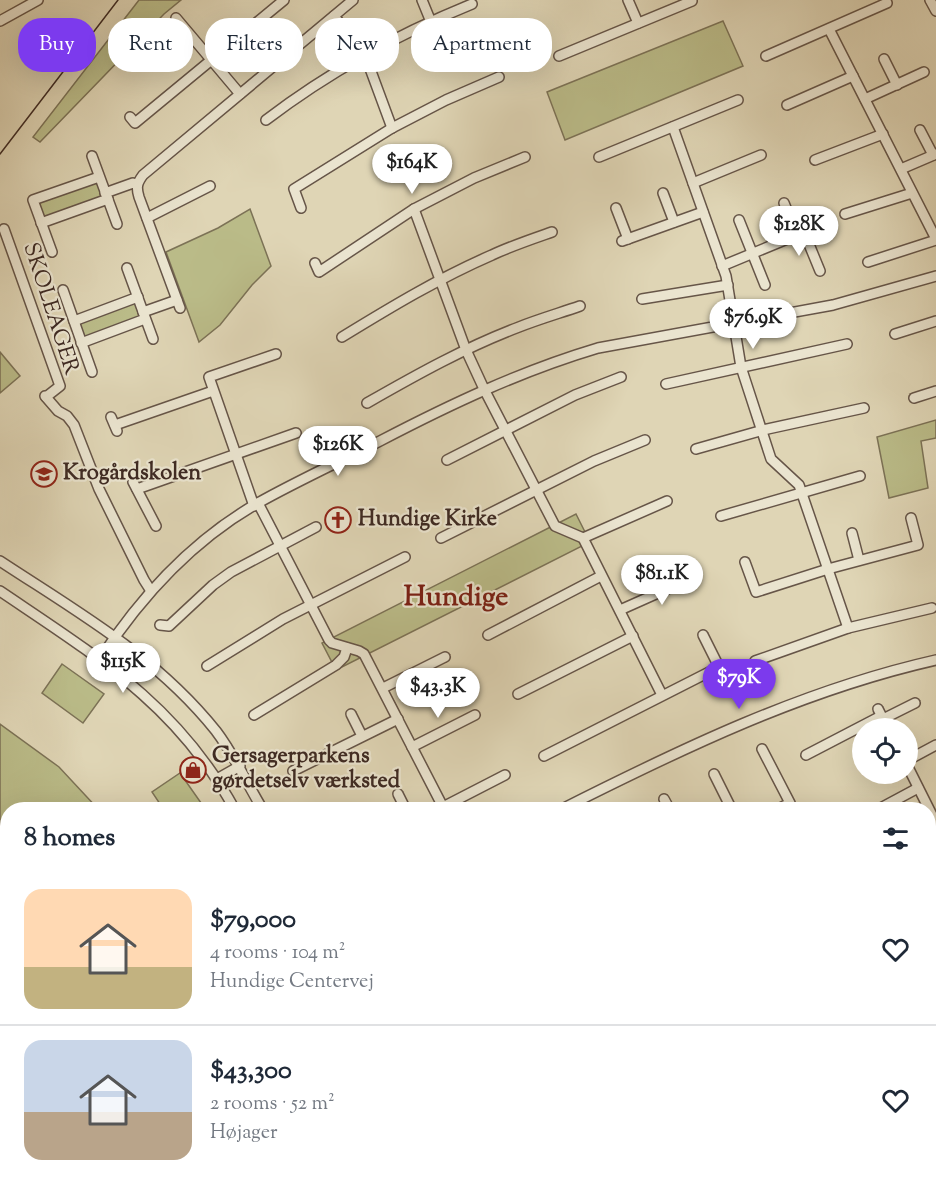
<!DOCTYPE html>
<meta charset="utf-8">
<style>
body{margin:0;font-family:"Sorts Mill Goudy",serif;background:#f2f2f3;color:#1f2937;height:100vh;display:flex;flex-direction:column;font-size:22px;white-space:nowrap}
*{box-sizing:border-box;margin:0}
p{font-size:20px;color:#747a83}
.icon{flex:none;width:33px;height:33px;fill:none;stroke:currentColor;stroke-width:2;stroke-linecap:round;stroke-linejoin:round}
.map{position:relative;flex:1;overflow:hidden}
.side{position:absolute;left:0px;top:802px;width:936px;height:386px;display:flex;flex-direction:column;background:#fff;border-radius:24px 24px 0 0;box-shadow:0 6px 24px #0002}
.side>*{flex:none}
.top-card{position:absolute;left:18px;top:18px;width:600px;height:54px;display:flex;gap:12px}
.buttons{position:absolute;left:852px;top:718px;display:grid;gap:12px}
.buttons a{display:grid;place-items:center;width:66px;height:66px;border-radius:50%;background:#fff;box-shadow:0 6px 24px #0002;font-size:30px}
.price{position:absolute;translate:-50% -51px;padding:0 14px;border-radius:21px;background:#fff;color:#222;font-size:20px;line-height:39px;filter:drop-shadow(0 2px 3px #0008)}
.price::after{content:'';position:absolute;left:50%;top:36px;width:18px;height:14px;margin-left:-9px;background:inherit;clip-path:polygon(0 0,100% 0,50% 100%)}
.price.active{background:#7c3aed;color:#fff}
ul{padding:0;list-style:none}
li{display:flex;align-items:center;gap:18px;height:150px;padding:0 24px}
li+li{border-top:2px solid #e0e1e3}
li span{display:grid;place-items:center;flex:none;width:168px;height:120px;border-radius:18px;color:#555}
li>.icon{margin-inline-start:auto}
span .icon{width:72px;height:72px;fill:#fffc;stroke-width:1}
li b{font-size:26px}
h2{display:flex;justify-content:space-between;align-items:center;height:72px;padding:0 24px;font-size:26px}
.chip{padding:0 21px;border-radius:24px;background:#fff;box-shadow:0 6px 24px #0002;font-size:21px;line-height:54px}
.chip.active{background:#7c3aed;color:#fff}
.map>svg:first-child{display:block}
</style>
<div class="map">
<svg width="936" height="1187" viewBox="0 0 936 1187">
<rect width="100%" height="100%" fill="#dfd5b5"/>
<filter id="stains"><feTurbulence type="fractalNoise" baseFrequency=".00333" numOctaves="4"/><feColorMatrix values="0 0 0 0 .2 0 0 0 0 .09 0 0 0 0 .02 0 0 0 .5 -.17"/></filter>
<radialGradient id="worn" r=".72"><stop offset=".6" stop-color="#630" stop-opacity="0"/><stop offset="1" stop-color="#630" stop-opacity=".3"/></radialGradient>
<g fill="#babb88" stroke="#7c7256" stroke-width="1.5">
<path d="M 139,0 L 181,0 L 164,14 L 40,142 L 33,137 Z"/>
<path d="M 723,21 L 743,66 L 565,140 L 547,92 Z"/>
<path d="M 96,180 L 104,196 L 44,220 L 37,204 L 39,201 Z"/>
<path d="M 250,209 L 271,266 L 252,285 L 220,325 L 199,342 L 166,252 L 218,228 Z"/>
<path d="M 133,302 L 136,303 L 141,315 L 139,319 L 84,339 L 79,322 Z"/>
<path d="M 0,352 L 20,376 L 0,393 Z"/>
<path d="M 936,420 L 936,438 L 921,441 L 928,488 L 889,498 L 877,437 Z"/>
<path d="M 576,514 L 590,542 L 336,670 L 322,643 Z"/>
<path d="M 62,664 L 104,694 L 83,723 L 42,693 Z"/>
<path d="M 0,724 L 59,767 L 99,810 L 8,810 L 7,915 L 0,915 Z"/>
<path d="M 180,773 L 206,810 L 164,810 L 152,792 Z"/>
<path d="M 931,829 L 936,831 L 936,860 L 929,864 L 929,830 Z"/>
</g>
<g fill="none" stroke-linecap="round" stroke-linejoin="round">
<g stroke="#665548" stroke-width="12">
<g id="minor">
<path d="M 422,0 L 431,22"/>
<path d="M 628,0 L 638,23"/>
<path d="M 930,0 L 936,11"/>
<path d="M 334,16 L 365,55 L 392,128"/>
<path d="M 176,18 L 240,94"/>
<path d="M 0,21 L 38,0"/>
<path d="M 829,29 L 936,239"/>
<path d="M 559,56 L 692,1"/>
<path d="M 766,56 L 887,3"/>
<path d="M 884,59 L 897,85"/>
<path d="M 865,99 L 924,72"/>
<path d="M 787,105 L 853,76"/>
<path d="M 130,117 L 135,123 L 284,0"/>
<path d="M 266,120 C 329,72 398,34 472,4"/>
<path d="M 673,127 L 726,276 L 741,367 L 771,459 L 799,485 L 848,628"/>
<path d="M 920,130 L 933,155"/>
<path d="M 92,156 L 117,224"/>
<path d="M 599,157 L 738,100"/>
<path d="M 815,160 L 883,134"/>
<path d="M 901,169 L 936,154"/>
<path d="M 693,183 L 761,155"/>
<path d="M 105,193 L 133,183 L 137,185"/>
<path d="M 663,193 L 674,222"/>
<path d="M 784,203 L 797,235"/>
<path d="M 301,208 L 294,189 L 392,128 L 446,100 L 499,77"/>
<path d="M 616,208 L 628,239"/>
<path d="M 414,209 L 466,350 L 484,389 L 555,526 L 583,538 L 662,695"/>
<path d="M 845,214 L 912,193"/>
<path d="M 147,218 L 210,186"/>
<path d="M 739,220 L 765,285"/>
<path d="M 41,223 L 108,199"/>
<path d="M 4,229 L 60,386 L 46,397"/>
<path d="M 804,232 L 820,271"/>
<path d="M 622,241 L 703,212"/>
<path d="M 52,252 L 33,200 L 99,177"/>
<path d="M 868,262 L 936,240"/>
<path d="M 315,263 L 319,272 L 414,209 L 474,178 L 525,157"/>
<path d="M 722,266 L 809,230"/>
<path d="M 127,268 L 153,339"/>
<path d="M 63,290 L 92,372"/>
<path d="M 642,299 L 728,285"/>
<path d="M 180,308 L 139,197 C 136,187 137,183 143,175 L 353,0"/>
<path d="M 143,312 L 177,300"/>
<path d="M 74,321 L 138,297"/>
<path d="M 895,334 L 936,321"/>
<path d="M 342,337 C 391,307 439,278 492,255 C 511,246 532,239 552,232"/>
<path d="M 81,343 L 145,319"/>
<path d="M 666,384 L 847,344"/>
<path d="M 45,396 L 58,411 L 67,416 L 74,425 L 99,489 L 144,580 L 151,591"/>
<path d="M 914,398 L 936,391"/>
<path d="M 367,403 C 416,375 466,347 519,327 C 539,319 560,313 580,306"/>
<path d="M 111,417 L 117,431"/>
<path d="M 115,425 L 213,391"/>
<path d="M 696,449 L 763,430 L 864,408"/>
<path d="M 447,460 L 575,395 L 621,377"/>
<path d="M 133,482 L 156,526"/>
<path d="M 137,489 L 296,433"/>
<path d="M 258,503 L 329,640 L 332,643 L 359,651 L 364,654 L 443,807"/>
<path d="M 254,506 L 209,377 L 276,354"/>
<path d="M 721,516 L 860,476"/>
<path d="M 852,533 L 859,560"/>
<path d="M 441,538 L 594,461 L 645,440"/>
<path d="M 583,538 L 667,501"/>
<path d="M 0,561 C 79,613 156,656 216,731 C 235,756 247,784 263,810"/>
<path d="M 745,562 L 756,592 L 828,569 L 918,545 L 911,518"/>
<path d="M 0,591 C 96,656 178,705 235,810"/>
<path d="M 620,610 L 694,577"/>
<path d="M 160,625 L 169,626 L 213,585 L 231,572 L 316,527"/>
<path d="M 488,635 L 601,576"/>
<path d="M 703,635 L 719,667"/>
<path d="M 100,659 C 140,598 193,540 258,503 C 297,481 339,462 380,441 C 451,404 521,371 598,348 L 833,305 L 936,276"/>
<path d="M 755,661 L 848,628 L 932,608"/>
<path d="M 207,666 L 283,619 L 405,557"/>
<path d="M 383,688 L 445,657"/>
<path d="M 518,694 L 633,636"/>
<path d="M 878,709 L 888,729"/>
<path d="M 351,714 L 362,736"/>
<path d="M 254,715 L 336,665 L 344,657 L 347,648"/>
<path d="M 883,719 L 915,703"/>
<path d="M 412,747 L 475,715"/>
<path d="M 762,749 L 790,803 L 776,810"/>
<path d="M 806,755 L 881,716"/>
<path d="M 544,756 L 721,666 L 729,682"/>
<path d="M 908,760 L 936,745"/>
<path d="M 908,767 L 936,823"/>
<path d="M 293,771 L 398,719"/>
<path d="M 714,774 L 732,810"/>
<path d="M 217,779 L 240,766"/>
<path d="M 398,794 L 406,810"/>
<path d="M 664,799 L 670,810"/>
<path d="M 437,810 L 505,775"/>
<path d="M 560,810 C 681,749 803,690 936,660"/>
<path d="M 877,810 L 918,788"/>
<path d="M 928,907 L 936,903"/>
<path d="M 928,969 L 936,968"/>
<path d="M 928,1007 L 936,1004"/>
<path d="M 0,1060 L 8,1058"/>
<path d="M 0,1082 L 8,1078"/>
<path d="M 0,1094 L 8,1091"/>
<path d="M 928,1141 L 936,1137"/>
<path d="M 443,1180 L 446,1187"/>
<path d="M 454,1180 L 457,1187"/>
<path d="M 609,1180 L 612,1187"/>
<path d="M 890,1180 L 893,1187"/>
<path d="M 746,1183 L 748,1187"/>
<path d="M 557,1187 L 567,1180"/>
<path d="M 649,1187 L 661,1181"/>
<path d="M 807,1187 L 815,1180"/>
</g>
</g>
<use href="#minor" stroke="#eae4cf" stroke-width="9"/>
<path stroke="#3e2a23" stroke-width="1.5" d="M 0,154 L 118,0"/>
</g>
<defs>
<g id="school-ring" transform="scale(1.35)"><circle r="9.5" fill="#eae4cf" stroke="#8f2418" stroke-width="1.5"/><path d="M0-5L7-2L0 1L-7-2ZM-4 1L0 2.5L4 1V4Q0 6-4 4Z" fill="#8f2418"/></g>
<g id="church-ring" transform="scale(1.35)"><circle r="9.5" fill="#eae4cf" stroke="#8f2418" stroke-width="1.5"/><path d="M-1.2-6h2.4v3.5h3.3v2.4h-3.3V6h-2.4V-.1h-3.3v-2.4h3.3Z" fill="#8f2418"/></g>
<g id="shop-ring" transform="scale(1.35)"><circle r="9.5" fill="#eae4cf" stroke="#8f2418" stroke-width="1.5"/><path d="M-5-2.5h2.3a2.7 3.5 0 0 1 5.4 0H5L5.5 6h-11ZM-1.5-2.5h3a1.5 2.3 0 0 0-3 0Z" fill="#8f2418"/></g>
</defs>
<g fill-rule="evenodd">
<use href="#school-ring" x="44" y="474"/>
<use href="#church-ring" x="338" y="520"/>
<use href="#shop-ring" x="193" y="770"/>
</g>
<g text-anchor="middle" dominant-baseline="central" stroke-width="4.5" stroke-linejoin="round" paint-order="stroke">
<g font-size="22" fill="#3e2a23" stroke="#eae4cf">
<text transform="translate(50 309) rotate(72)">SKOLEAGER</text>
</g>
<g font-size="22" font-weight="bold" fill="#3e2a23" stroke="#eae4cf" text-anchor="start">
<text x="63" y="474">Krogårdskolen</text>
<text x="358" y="520">Hundige Kirke</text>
<text x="212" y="757">Gersagerparkens<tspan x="212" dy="25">gørdetselv værksted</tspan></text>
</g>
<g font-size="28" font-weight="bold" fill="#7a1f14" stroke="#eae4cf">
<text x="456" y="598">Hundige</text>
</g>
</g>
<rect width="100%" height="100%" filter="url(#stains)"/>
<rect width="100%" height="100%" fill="url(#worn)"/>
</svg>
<div class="buttons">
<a><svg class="icon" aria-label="locate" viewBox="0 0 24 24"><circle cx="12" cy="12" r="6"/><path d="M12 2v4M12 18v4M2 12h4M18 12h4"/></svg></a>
</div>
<b class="price" style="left:412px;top:195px">$164K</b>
<b class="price" style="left:799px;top:257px">$128K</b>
<b class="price" style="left:753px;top:350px">$76.9K</b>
<b class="price" style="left:338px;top:477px">$126K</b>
<b class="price" style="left:662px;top:606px">$81.1K</b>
<b class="price" style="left:123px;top:694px">$115K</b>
<b class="price active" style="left:739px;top:710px">$79K</b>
<b class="price" style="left:438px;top:719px">$43.3K</b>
<div class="top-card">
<a class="chip active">Buy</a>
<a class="chip">Rent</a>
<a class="chip">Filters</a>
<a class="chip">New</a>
<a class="chip">Apartment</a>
</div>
<section class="side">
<h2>8 homes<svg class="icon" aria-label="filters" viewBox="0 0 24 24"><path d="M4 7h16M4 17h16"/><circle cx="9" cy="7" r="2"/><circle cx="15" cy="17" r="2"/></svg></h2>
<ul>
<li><span style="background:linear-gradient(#ffd9b3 65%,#c2b280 0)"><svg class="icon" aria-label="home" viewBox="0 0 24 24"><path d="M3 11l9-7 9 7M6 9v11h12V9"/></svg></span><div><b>$79,000</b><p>4 rooms · 104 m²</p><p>Hundige Centervej</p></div><svg class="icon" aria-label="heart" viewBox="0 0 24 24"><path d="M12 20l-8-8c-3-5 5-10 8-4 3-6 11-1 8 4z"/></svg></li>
<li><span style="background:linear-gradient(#c9d6e8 60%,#b9a48a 0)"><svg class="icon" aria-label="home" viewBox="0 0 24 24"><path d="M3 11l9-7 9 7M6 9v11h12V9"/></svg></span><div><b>$43,300</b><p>2 rooms · 52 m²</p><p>Højager</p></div><svg class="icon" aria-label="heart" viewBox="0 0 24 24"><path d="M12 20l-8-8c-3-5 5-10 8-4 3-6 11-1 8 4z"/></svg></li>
</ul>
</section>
</div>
